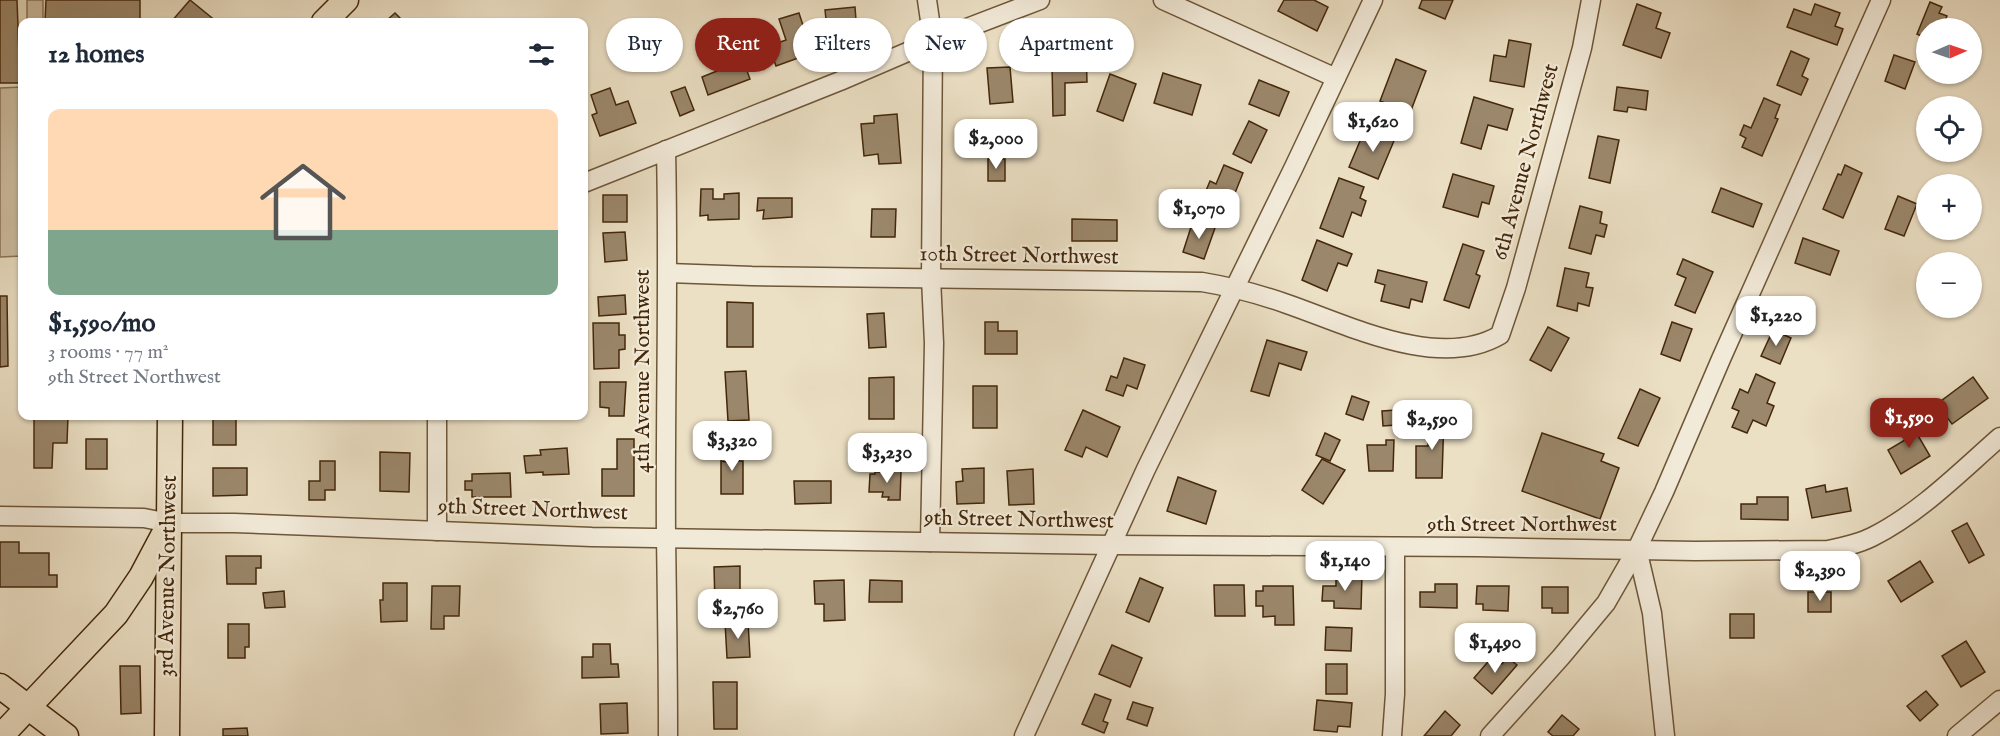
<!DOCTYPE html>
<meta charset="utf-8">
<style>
body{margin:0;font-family:"IM FELL English",serif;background:#f6f6f7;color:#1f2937;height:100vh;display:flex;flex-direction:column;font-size:22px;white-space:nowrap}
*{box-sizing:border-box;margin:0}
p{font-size:20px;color:#747a83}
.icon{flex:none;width:33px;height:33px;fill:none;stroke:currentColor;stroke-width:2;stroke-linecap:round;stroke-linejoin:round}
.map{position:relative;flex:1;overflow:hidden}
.side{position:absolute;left:18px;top:18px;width:570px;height:402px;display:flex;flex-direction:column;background:#fff;border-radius:12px;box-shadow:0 2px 4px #0004}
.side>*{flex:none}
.hud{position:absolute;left:606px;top:18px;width:570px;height:54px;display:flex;gap:12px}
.needle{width:39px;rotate:88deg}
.fabs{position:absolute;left:1916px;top:18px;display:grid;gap:12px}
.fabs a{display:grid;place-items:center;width:66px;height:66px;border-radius:50%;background:#fff;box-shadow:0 2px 4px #0004;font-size:30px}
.price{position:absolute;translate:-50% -51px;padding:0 14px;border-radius:12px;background:#fff;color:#222;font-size:20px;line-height:39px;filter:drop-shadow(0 2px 3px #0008)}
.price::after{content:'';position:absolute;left:50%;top:36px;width:18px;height:14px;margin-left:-9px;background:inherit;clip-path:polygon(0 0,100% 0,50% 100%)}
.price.on{background:#8f2418;color:#fff}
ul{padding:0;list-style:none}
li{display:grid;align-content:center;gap:12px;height:318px;padding:0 30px}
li+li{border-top:2px solid #e0e1e3}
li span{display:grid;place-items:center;height:186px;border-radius:12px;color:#555}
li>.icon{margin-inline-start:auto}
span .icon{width:108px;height:108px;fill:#fffc;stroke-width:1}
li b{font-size:26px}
h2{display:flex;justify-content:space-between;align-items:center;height:72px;padding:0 30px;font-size:26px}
.pill{padding:0 21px;border-radius:27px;background:#fff;box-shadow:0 2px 4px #0004;font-size:21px;line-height:54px}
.pill.on{background:#8f2418;color:#fff}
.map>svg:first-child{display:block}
</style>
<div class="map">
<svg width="2000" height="736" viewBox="0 0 2000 736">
<rect width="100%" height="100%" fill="#ebdfc4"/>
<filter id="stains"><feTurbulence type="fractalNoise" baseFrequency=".00333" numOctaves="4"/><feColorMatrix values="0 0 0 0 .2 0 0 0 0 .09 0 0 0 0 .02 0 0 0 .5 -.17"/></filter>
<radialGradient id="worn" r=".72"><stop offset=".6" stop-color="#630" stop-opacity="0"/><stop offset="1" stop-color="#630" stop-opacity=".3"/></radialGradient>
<g fill="#cfc0a4" stroke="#8a7457" stroke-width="1.5">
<rect x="27" y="0" width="16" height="22"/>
<path d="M 22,87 L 22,256 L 0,257 L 0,88 Z"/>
</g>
<g fill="#9b876b" stroke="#44280a" stroke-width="1.5">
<path d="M 0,0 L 17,0 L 20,83 L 0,83 Z"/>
<path d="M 46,0 L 140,0 L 140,22 L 45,22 Z"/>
<path d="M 190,0 L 217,22 L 171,22 Z"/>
<path d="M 1284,0 L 1314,0 L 1328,7 L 1317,31 L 1278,11 Z"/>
<path d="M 1422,0 L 1453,0 L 1445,19 L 1419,8 Z"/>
<path d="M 1930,2 L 1942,7 L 1939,13 L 1947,16 L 1942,28 L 1926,28 L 1926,38 L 1917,34 Z"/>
<path d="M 1637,4 L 1661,13 L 1656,28 L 1670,33 L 1661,58 L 1623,45 Z"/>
<path d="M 1815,4 L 1840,13 L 1835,26 L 1843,29 L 1837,45 L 1787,27 L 1794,9 L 1811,15 Z"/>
<path d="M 855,7 L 857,33 L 842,34 L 842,28 L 827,29 L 825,10 Z"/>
<path d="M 395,13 L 404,22 L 385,22 Z"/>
<path d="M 799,13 L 812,53 L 776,66 L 769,46 L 786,40 L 779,19 Z"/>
<path d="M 1509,40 L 1531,44 L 1524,87 L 1490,81 L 1494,55 L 1506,57 Z"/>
<path d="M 1068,48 L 1086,48 L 1087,82 L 1065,83 L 1065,115 L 1053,116 L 1052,64 L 1068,64 Z"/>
<path d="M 739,49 L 750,79 L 708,95 L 702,77 L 727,67 L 723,55 Z"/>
<path d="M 1791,51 L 1809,59 L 1802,76 L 1808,79 L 1801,95 L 1777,85 Z"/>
<path d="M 1894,55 L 1915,62 L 1905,89 L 1885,81 Z"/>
<path d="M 1396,59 L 1426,71 L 1410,113 L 1380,101 Z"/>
<path d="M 1010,67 L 1013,102 L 990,104 L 987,68 Z"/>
<path d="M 1163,73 L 1201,85 L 1192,115 L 1154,103 Z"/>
<path d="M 1110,74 L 1136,84 L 1123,121 L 1097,111 Z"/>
<path d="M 1259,80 L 1289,92 L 1279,116 L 1249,104 Z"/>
<path d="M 685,87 L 694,110 L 680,116 L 671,92 Z"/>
<path d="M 1617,87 L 1648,91 L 1646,110 L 1628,107 L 1627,112 L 1614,110 Z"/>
<path d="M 610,88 L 616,105 L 628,101 L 636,123 L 600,136 L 592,115 L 597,113 L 591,95 Z"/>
<path d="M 1474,97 L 1513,109 L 1507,130 L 1488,125 L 1481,149 L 1461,143 Z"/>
<path d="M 1764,98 L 1780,105 L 1775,118 L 1778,119 L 1762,156 L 1742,147 L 1746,138 L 1740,135 L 1744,125 L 1751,128 Z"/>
<path d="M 897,114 L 901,163 L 879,164 L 878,154 L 864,156 L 861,124 L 874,123 L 874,116 Z"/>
<path d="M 1249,121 L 1267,130 L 1251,163 L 1233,154 Z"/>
<path d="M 1376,127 L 1396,136 L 1378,179 L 1349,167 L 1363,134 L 1372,137 Z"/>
<path d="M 1598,136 L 1619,140 L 1610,183 L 1589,178 Z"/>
<rect x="988" y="159" width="17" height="22"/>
<path d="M 1224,165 L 1243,173 L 1229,208 L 1203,198 L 1210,181 L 1216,184 Z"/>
<path d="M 1845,165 L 1862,173 L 1843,218 L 1823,209 L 1838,174 L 1841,175 Z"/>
<path d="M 1453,174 L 1494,186 L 1489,204 L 1482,202 L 1478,217 L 1443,207 Z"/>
<path d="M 1339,178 L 1364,187 L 1360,198 L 1366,201 L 1361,216 L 1352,212 L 1343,237 L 1320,228 Z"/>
<path d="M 1721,188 L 1762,204 L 1753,227 L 1712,212 Z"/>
<path d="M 701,189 L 713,189 L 713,199 L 724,199 L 724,194 L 739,193 L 739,219 L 708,220 L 708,215 L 700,216 Z"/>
<rect x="603" y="195" width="24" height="27"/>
<path d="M 1898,196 L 1917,204 L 1904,236 L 1885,229 Z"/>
<path d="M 758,198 L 792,198 L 792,217 L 763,219 L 764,210 L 757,211 Z"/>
<path d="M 1580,206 L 1602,212 L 1600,223 L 1607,225 L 1604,237 L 1596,235 L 1591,254 L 1569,248 Z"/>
<path d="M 872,209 L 896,209 L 895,237 L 871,237 Z"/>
<path d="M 1072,219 L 1117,220 L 1117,241 L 1072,241 Z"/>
<path d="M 1193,221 L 1215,228 L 1204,259 L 1183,252 Z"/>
<path d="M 625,232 L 627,260 L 605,262 L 603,233 Z"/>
<path d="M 1803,238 L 1839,251 L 1830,275 L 1795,263 Z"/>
<path d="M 1317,240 L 1352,254 L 1347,266 L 1338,263 L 1327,291 L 1302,280 Z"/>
<path d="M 1463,244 L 1484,251 L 1476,274 L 1480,276 L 1469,308 L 1444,300 Z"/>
<path d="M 1683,259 L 1713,272 L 1695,313 L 1675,305 L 1686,278 L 1677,274 Z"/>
<path d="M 1565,268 L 1589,273 L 1586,287 L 1593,288 L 1589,306 L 1578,303 L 1577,311 L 1557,306 Z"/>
<path d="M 1378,270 L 1427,282 L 1422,302 L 1411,299 L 1409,308 L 1381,301 L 1385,285 L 1375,282 Z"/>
<path d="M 625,295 L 626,314 L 599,316 L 598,297 Z"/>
<path d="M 0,296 L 7,296 L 8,366 L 0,367 Z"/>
<path d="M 727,302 L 753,303 L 753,347 L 727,347 Z"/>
<path d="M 884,313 L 886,347 L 869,348 L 867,314 Z"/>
<path d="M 985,322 L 998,322 L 998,331 L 1017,331 L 1017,354 L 985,354 Z"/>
<path d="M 1672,322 L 1692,329 L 1680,361 L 1661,354 Z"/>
<path d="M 593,323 L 619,323 L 619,335 L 625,335 L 625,349 L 619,350 L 619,368 L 594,369 Z"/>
<path d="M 1548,327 L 1569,338 L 1551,371 L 1530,360 Z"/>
<path d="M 1773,330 L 1791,338 L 1780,364 L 1761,356 Z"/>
<path d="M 1267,340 L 1307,352 L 1301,370 L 1279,363 L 1269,396 L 1251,391 Z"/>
<path d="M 1124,358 L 1145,365 L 1137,389 L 1127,385 L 1123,396 L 1106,390 L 1111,376 L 1117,378 Z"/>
<path d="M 746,371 L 749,420 L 728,421 L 725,372 Z"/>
<path d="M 1756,374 L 1775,383 L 1767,403 L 1774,406 L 1766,426 L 1753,420 L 1747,433 L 1732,427 L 1739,411 L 1732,408 L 1740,389 L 1748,393 Z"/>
<path d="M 894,377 L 894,419 L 869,419 L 869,378 Z"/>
<path d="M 1973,377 L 1988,398 L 1952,424 L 1937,404 Z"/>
<path d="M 600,382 L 626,382 L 624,416 L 609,416 L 609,408 L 600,407 Z"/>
<rect x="973" y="386" width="24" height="42"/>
<path d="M 1640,389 L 1660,398 L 1638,446 L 1618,438 Z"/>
<path d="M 1352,396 L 1369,402 L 1363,420 L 1346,414 Z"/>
<path d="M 1083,410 L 1120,427 L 1107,457 L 1086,447 L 1082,457 L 1065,450 Z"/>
<path d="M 1396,410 L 1396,425 L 1383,426 L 1382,411 Z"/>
<path d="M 1428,415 L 1444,416 L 1442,478 L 1416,478 L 1416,446 L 1428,446 Z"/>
<path d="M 34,416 L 68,416 L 67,443 L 53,443 L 52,468 L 34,468 Z"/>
<rect x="213" y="416" width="23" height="29"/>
<path d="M 1909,420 L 1930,456 L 1901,474 L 1888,450 L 1905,440 L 1897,427 Z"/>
<path d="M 1325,433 L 1340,440 L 1330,461 L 1316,455 Z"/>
<path d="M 1542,433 L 1604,454 L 1601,461 L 1619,468 L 1600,519 L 1522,491 Z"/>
<rect x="86" y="439" width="21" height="30"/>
<path d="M 617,439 L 634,439 L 634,496 L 602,496 L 602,469 L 617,469 Z"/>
<path d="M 1386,440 L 1394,440 L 1393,471 L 1369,471 L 1367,445 L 1386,445 Z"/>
<path d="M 727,445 L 739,445 L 739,461 L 743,461 L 743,494 L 721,494 L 721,461 L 727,462 Z"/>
<path d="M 567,448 L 569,474 L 543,475 L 543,472 L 526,473 L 524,456 L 541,455 L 540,450 Z"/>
<path d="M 380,452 L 410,453 L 409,492 L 380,491 Z"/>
<path d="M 1322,459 L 1345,470 L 1323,504 L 1302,490 Z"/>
<path d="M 320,461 L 335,461 L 335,490 L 325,490 L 325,500 L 309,500 L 309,481 L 320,481 Z"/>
<path d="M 213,468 L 247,468 L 247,495 L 213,496 Z"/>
<path d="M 984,468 L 984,503 L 957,504 L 956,482 L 963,481 L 962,469 Z"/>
<path d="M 1033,469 L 1034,504 L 1009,505 L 1007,471 Z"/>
<path d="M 901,471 L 900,500 L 888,500 L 889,497 L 882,497 L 883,492 L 869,492 L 870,474 L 875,474 L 875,472 Z"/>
<path d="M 510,473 L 511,497 L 472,497 L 472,490 L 465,490 L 465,481 L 472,481 L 472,474 Z"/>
<path d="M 1178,477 L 1216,491 L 1206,524 L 1167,511 Z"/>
<path d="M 794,481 L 831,481 L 831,503 L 795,504 Z"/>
<path d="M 1825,485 L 1826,492 L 1847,488 L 1851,511 L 1812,518 L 1806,489 Z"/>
<path d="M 1757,497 L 1788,497 L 1788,520 L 1741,519 L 1741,504 L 1757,504 Z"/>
<path d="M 1967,523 L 1984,555 L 1969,563 L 1952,531 Z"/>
<path d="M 0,542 L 19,542 L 19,553 L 49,553 L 49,575 L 57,575 L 57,587 L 0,587 Z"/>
<path d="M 226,556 L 261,556 L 261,568 L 256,568 L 256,584 L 227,584 Z"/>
<path d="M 1920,561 L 1933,582 L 1901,602 L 1888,581 Z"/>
<path d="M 740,566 L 740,604 L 715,604 L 714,567 Z"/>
<path d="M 1336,573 L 1362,574 L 1361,609 L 1334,608 L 1334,601 L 1322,601 L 1323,586 L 1336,586 Z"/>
<path d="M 1140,578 L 1163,588 L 1149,622 L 1126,612 Z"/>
<path d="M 844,580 L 845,620 L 824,621 L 824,604 L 815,604 L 814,581 Z"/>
<path d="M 870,580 L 902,581 L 902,602 L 869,602 Z"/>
<path d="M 383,583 L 407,583 L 407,621 L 381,622 L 380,600 L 383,600 Z"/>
<path d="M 1435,584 L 1457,584 L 1457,608 L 1420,607 L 1420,592 L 1435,592 Z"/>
<path d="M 1214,585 L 1244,585 L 1245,616 L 1215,616 Z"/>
<path d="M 432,586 L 460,586 L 459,616 L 444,616 L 444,629 L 431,629 Z"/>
<path d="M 1263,586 L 1293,586 L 1294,625 L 1275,625 L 1275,616 L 1263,617 L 1263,606 L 1256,606 L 1256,591 L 1263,591 Z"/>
<path d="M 1477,586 L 1509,586 L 1508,611 L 1483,610 L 1483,604 L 1476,604 Z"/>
<path d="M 1542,587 L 1568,587 L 1568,613 L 1552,613 L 1552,608 L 1542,608 Z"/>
<path d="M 284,591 L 285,607 L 265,608 L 263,593 Z"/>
<rect x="1808" y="592" width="23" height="20"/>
<rect x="1730" y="614" width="24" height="24"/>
<path d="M 748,621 L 750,657 L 727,658 L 725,622 Z"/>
<path d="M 228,624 L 249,624 L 249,647 L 245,647 L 245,658 L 228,658 Z"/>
<path d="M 1326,627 L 1352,628 L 1351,651 L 1325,650 Z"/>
<path d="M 1966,641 L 1985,672 L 1961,687 L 1942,656 Z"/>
<path d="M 593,644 L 610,644 L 611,664 L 618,664 L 619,677 L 582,678 L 582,657 L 593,657 Z"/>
<path d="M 1112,645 L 1142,658 L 1130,687 L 1099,674 Z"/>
<path d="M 1493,656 L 1502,664 L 1507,657 L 1517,665 L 1492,694 L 1474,678 Z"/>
<rect x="1326" y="664" width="21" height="30"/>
<path d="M 120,666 L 140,666 L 141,713 L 121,714 Z"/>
<path d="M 713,682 L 737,682 L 737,729 L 714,729 Z"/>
<path d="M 1926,691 L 1938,705 L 1920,721 L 1907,706 Z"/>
<path d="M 1095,694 L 1111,700 L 1103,721 L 1108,723 L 1104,733 L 1082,724 Z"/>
<path d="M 1317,700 L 1352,703 L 1350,727 L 1338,726 L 1337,732 L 1314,730 Z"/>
<path d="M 1133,702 L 1153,708 L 1147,726 L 1127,719 Z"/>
<path d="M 627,703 L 628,733 L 601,734 L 600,704 Z"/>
<path d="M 1445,711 L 1460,725 L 1451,736 L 1424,736 Z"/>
<path d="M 1562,715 L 1579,729 L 1573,736 L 1553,736 L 1548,732 Z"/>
<path d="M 247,728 L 248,736 L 223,736 L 223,729 Z"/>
</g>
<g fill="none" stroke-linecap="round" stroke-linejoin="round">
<g stroke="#6e5638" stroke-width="21">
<g id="minor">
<path d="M 927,0 L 933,41 L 931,278 L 934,343 L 930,542"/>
<path d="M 1163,0 L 1336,78"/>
<path d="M 666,150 C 669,279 665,407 666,536 C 667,603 668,669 668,736"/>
<path d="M 584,183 L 840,81 L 933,41 L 1040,0"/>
<path d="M 668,273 L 752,276 L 1202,282 C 1232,287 1259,294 1287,304 C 1348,325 1439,371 1500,335 L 1516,288 L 1582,48 L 1591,0"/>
<path d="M 437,416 L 437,531"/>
<path d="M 0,516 L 144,518 L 169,523 L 234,523 L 592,537 L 1111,545 L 1476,547 L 1695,551 L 1828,550 C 1843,547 1858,544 1872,537 C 1920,513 1960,472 2000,437"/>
<path d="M 1637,549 L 1652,613 L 1665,736"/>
<path d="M 1024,736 L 1146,469 L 1293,169 L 1373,0"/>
<path d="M 1392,736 L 1395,694 L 1395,548"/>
<path d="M 1490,736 L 1561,657 L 1606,603 L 1637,549 L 1664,492 L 1721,359 L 1881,0"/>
<path d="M 1957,736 L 2000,700"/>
</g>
</g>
<g stroke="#44280a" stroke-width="27">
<g id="major">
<path d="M 324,22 L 346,0"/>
<path d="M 0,686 L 66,736"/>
<path d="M 1,736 L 116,614 L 141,577 L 167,528"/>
<path d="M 167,736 L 170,416"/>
</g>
</g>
<use href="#minor" stroke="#f2ead9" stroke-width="18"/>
<use href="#major" stroke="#ebdfc4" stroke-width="24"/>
</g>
<g text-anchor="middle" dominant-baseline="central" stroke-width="4.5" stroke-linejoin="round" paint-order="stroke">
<g font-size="22" fill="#44280a" stroke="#f2ead9">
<text transform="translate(1526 162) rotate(-75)">6th Avenue Northwest</text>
<text transform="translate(1019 256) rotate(1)">10th Street Northwest</text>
<text transform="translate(643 371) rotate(-90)">4th Avenue Northwest</text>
<text transform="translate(533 510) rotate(2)">9th Street Northwest</text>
<text transform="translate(1019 520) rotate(1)">9th Street Northwest</text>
<text x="1522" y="525">9th Street Northwest</text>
<text transform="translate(168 576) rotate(-89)">3rd Avenue Northwest</text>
</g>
</g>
<rect width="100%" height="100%" filter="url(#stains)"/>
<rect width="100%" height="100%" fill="url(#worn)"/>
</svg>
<div class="fabs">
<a><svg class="needle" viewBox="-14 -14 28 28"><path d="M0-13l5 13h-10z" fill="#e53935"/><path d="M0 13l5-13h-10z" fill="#747a83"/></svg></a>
<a><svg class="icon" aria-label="locate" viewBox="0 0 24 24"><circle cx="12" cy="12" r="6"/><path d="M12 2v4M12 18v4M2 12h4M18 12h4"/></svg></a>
<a>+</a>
<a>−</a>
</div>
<b class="price" style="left:1373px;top:153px">$1,620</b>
<b class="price" style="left:996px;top:170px">$2,000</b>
<b class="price" style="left:1199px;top:240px">$1,070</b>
<b class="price" style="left:1776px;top:347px">$1,220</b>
<b class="price on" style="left:1909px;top:449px">$1,590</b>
<b class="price" style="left:1432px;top:451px">$2,590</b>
<b class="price" style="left:732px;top:472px">$3,320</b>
<b class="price" style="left:887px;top:484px">$3,230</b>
<b class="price" style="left:1345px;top:592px">$1,140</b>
<b class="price" style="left:1820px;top:602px">$2,390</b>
<b class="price" style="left:738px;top:640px">$2,760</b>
<b class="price" style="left:1495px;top:674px">$1,490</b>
<div class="hud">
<a class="pill">Buy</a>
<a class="pill on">Rent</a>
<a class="pill">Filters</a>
<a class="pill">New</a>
<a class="pill">Apartment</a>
</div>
<section class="side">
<h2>12 homes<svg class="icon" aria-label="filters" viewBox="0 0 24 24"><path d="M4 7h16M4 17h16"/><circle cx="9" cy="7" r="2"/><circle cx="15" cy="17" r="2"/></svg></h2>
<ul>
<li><span style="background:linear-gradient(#ffd9b3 65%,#7fa58c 0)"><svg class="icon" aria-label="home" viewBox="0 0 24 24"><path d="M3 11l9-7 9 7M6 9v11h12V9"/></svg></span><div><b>$1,590/mo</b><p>3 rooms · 77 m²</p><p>9th Street Northwest</p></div></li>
</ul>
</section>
</div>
